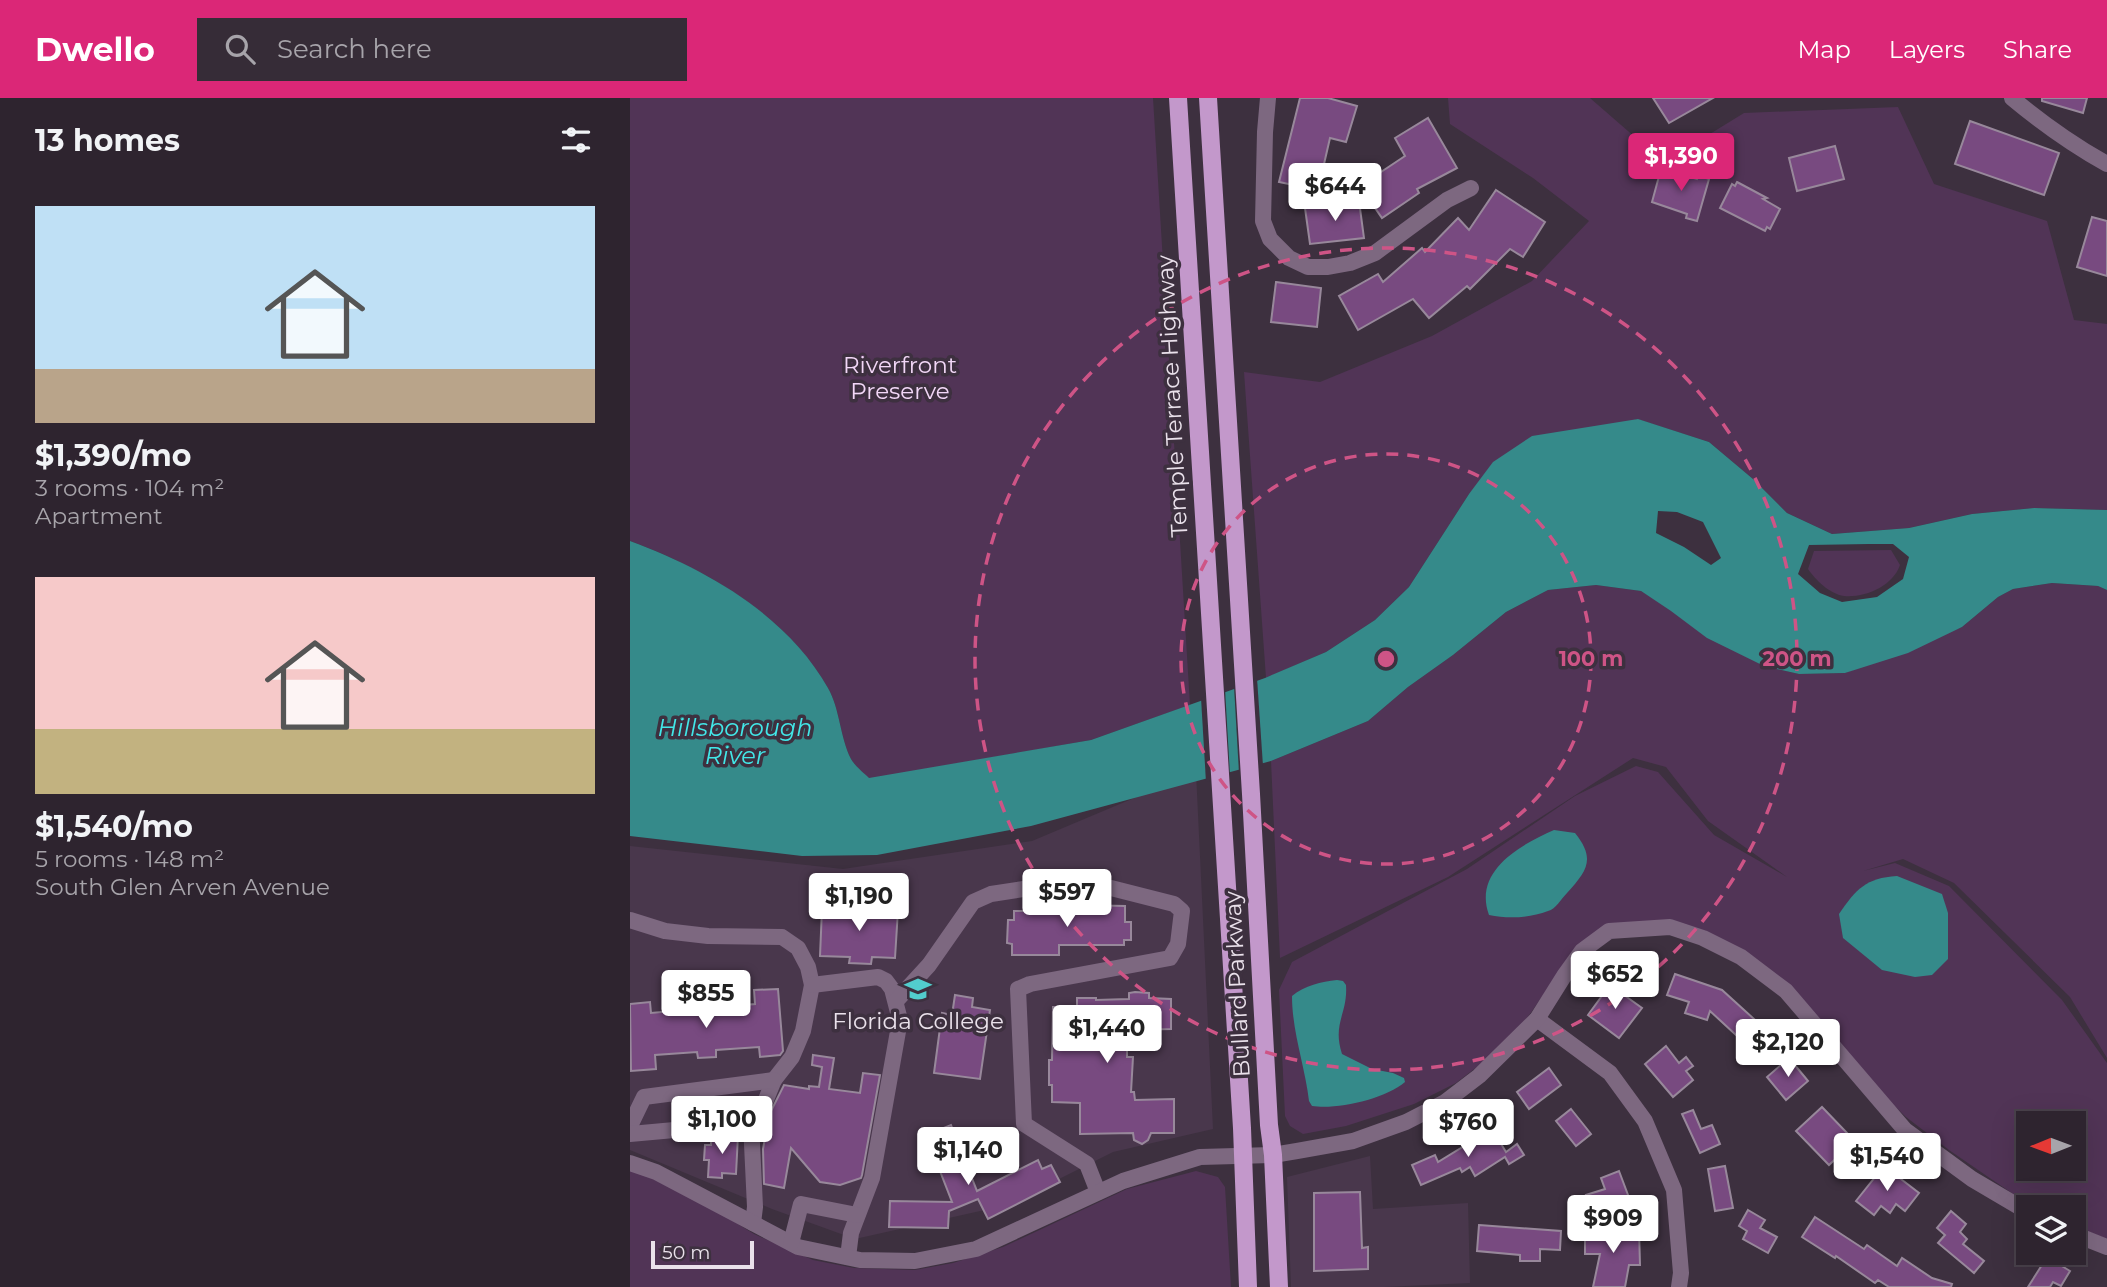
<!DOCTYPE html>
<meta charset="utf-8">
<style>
body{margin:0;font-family:Montserrat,sans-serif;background:#362c37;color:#f1f3f6;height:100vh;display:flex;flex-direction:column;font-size:26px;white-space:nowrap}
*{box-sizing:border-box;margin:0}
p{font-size:23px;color:#a7a4aa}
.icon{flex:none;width:38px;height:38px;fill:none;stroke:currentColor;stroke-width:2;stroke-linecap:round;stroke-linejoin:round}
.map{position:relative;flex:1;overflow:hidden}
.sheet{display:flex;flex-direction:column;background:#2e242f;width:630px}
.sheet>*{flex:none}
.needle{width:46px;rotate:269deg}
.controls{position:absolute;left:1386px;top:1013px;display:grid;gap:14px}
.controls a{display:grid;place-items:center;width:70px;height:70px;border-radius:0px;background:#2e242f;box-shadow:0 7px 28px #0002,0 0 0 2px #49414b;font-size:35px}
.scale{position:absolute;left:21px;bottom:18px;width:103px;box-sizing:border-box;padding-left:7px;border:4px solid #eae1eb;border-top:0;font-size:19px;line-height:24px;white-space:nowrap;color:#eae1eb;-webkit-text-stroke:5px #3d303f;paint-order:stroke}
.price{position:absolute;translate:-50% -60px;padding:0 16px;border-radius:7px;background:#fff;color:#222;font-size:23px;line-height:46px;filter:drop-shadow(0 2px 4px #0008)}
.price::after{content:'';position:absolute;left:50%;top:42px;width:21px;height:16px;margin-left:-10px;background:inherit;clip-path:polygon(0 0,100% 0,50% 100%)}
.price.active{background:#db2777;color:#fff}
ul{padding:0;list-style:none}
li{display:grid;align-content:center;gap:14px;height:371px;padding:0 35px}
li span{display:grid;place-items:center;height:217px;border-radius:0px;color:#555}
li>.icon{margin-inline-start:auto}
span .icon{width:126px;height:126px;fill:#fffc;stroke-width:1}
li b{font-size:30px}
h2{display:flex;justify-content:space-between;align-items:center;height:84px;padding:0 35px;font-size:30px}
header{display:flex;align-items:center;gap:42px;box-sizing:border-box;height:98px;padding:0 35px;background:#db2777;color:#fff}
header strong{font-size:33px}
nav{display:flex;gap:38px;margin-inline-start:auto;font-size:24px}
.search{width:490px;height:63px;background:#362c37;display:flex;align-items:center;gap:18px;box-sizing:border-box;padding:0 24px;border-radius:0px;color:#a7a4aa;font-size:26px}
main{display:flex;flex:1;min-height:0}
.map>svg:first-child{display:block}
</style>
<header>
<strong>Dwello</strong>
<div class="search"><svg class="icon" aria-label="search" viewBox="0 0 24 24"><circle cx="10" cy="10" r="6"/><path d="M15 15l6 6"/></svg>Search here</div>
<nav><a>Map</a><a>Layers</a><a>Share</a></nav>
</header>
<main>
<section class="sheet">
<h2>13 homes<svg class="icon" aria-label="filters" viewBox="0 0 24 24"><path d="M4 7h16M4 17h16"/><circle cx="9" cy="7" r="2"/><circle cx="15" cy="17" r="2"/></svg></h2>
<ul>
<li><span style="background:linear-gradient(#bfe0f5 75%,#b9a48a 0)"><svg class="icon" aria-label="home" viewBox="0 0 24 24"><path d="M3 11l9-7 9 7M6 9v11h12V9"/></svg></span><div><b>$1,390/mo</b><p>3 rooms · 104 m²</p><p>Apartment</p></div></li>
<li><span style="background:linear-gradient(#f6c9c9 70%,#c2b280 0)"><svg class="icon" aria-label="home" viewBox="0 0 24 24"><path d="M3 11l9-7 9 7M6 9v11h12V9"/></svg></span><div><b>$1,540/mo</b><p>5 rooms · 148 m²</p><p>South Glen Arven Avenue</p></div></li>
</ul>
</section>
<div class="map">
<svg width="1477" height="1189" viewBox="0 0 1477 1189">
<rect width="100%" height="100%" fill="#3d303f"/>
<g fill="#49374c">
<path d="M 566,674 L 583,1031 L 483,1054 L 377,1107 L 225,1141 L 142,1111 L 0,1052 L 0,748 L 213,771 L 402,743 Z"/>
<path d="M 740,1058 L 743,1111 L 838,1105 L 840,1185 L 754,1189 L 661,1189 L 657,1079 Z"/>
</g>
<g fill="#513456" fill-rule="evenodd">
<path d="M 0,0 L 523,0 L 560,607 L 461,642 L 239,681 C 233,675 225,668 221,661 C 210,639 210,611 198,590 C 156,517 76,471 0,443 Z"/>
<path d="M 818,0 L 960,0 L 1006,40 L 1062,47 L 1114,15 L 1268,9 L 1304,86 L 1417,123 L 1444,222 L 1477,226 L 1477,412 L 1404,410 L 1342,416 L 1279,430 L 1202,436 L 1157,415 L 1123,381 L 1079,344 L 1007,321 L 839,396 L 779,489 L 745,522 L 696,554 L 636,580 L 614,274 L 690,284 L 802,238 L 902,183 L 959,123 L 903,80 L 820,26 Z"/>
<path d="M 1261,452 L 1270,467 C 1263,488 1235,500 1214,498 C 1199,496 1185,481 1178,471 L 1184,453 Z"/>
<path d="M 1422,485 L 1468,488 L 1477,492 L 1477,960 L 1440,899 L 1324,785 L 1273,761 L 1233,773 L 1265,765 L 1319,788 L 1432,902 L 1477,965 L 1477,1141 L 1444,1128 L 1444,1110 L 1408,1109 L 1386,1098 L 1319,1052 L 1276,1019 L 1094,843 L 1006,824 L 928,875 L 900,916 L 874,948 L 826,985 L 784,1006 L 716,1028 L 673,1036 L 660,1028 L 655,1018 L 649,892 L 662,864 L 837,771 L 945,698 L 1006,668 L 1028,674 L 1084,737 L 1157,779 L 1078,723 L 1036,669 L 1003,660 L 818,779 L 650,860 L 641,663 L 738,623 L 778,589 L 823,557 L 876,514 L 918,492 L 966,487 L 1011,493 L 1134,568 L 1169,576 L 1215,575 L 1332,529 L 1368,499 L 1383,491 ZM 1398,1026 L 1444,1026 L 1444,1071 L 1398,1071 Z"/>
<path d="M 0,1071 L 18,1078 L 95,1118 L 124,1136 L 183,1162 L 224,1170 L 285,1172 L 323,1165 L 373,1149 L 497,1091 L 566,1073 L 588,1079 L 595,1089 L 601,1189 L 0,1189 Z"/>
</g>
<g fill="#358a8a" fill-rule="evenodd">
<path d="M 1008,321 L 1079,344 L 1123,381 L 1157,415 L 1202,436 L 1279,430 L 1342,416 L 1404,410 L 1477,412 L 1477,492 L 1468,488 L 1422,485 L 1383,491 L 1368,499 L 1332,529 L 1278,555 L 1215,575 L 1169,576 L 1134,568 L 1077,540 L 1041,513 L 1011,493 L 966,487 L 918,492 L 876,514 L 823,557 L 778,589 L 738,623 L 641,663 L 401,728 L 247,757 L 172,758 L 0,738 L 0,443 C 76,471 157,517 198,590 C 210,611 210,639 221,661 C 225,668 234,675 239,680 L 461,642 L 635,580 L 696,554 L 745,522 L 779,489 L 839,396 L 863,364 L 902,338 ZM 1028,413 L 1047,414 L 1073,424 L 1091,460 L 1081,467 L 1054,449 L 1026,435 ZM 1239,446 L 1263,446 L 1279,459 L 1273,481 L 1247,499 L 1212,504 L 1190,495 L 1168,476 L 1179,447 Z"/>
<path d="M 924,732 L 945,735 C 966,761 957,773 937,795 C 931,801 926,811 918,813 C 900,820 878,821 859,817 C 843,773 890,747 924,732 Z"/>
<path d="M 1267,778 L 1312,796 L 1318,815 L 1318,861 L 1302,877 L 1285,879 L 1252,872 L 1213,840 L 1209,816 C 1226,791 1236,780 1267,778 Z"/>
<path d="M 707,882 L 713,883 L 716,887 C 718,916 702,925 712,956 L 742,971 L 763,975 L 774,980 L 775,984 C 755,1001 707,1012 682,1008 L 679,1003 C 675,968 662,934 662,898 C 675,887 691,884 707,882 Z"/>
</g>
<g fill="#3d303f">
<path d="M 627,580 L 633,668 L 609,675 L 604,588 Z"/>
<path d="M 595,591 L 600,677 L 576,684 L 571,600 Z"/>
</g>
<g fill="#784a80" stroke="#98889b" stroke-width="2">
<path d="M 670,0 L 698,0 L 727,8 L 716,44 L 700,40 L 688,92 L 649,84 Z"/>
<path d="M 1023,0 L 1083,0 L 1039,25 Z"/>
<path d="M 1412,0 L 1457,0 L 1453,15 L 1412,3 Z"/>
<path d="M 798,20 L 827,70 L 787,91 L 789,95 L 752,120 L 730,88 L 775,58 L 765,40 Z"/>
<path d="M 1340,23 L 1429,55 L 1414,97 L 1325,66 Z"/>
<path d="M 1205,48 L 1214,81 L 1167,93 L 1159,60 Z"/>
<path d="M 1031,71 L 1067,81 L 1068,77 L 1079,81 L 1067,123 L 1056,120 L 1057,116 L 1022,104 Z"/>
<path d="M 1107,84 L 1137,100 L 1133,101 L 1150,111 L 1140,131 L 1137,129 L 1135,133 L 1090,110 L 1102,86 L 1105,88 Z"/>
<path d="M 866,92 L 915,124 L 893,159 L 880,151 L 840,191 L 837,188 L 799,220 L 783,201 L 728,232 L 709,198 L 748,176 L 753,184 L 792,150 L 795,154 L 828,120 L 839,132 Z"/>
<path d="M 729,103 L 734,140 L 680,146 L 675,110 Z"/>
<path d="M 1462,119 L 1477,123 L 1477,178 L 1447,169 Z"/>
<path d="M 646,184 L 691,190 L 687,229 L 641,224 Z"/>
<path d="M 222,804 L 240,805 L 240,812 L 268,812 L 265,860 L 242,859 L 241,866 L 219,865 L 220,859 L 190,858 L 192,811 L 221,811 Z"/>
<path d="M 449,807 L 495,808 L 495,824 L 501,824 L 501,842 L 494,842 L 494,847 L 429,847 L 429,857 L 382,857 L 382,846 L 377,845 L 378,822 L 384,822 L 384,813 L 449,813 Z"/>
<path d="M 1045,876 L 1092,892 L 1135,931 L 1119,949 L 1080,913 L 1077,922 L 1055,915 L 1059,904 L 1037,897 Z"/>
<path d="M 980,887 L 1012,910 L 989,940 L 958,917 Z"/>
<path d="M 148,891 L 153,953 L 150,957 L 130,959 L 129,949 L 86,952 L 86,959 L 68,960 L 67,954 L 25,957 L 26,971 L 1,973 L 0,906 L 20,904 L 21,915 L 54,912 L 54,907 L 91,904 L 92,909 L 125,906 L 124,892 Z"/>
<path d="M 505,894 L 519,895 L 519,900 L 541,901 L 541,931 L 497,932 L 497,959 L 503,959 L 501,994 L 504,994 L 505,1002 L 544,1001 L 544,1035 L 521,1035 L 518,1042 L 512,1046 L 504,1042 L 503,1035 L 450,1036 L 450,1005 L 422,1004 L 422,987 L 419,987 L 419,962 L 422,962 L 423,909 L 447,909 L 447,900 L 466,900 L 466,902 L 499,901 L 499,895 Z"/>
<path d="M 325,897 L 343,900 L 342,909 L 360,912 L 350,981 L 304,975 L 312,915 L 322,917 Z"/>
<path d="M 1036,948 L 1049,965 L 1056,959 L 1063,968 L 1056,973 L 1063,982 L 1043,999 L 1015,966 Z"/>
<path d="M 183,957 L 204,960 L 199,991 L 230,995 L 233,975 L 250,977 L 232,1077 L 231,1080 L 210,1087 L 190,1084 L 161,1050 L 154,1090 L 134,1086 L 133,1051 L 139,1017 L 154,987 L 179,991 L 179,988 L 189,989 L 192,969 L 182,967 Z"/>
<path d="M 1159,960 L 1178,983 L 1156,1002 L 1137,979 Z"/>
<path d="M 919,970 L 931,987 L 899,1011 L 887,994 Z"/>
<path d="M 1192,1009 L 1218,1036 L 1210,1044 L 1216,1051 L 1199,1067 L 1166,1033 Z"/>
<path d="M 941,1011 L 961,1036 L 946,1048 L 926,1023 Z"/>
<path d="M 1063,1012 L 1071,1031 L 1082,1027 L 1090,1046 L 1070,1055 L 1052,1016 Z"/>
<path d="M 321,1027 L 347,1093 L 408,1062 L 412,1071 L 421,1067 L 430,1084 L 358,1121 L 348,1101 L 319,1113 L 318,1130 L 259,1129 L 260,1103 L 322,1104 L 296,1037 Z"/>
<path d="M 862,1031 L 876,1054 L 887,1046 L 894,1057 L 879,1066 L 875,1059 L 845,1078 L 840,1069 L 832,1074 L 830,1070 L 791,1087 L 782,1067 L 805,1057 L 808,1064 Z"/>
<path d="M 108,1037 L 106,1076 L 92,1075 L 92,1080 L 78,1079 L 79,1062 L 74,1062 L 75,1047 L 81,1047 L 81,1039 Z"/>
<path d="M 1095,1068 L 1103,1110 L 1085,1113 L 1078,1071 Z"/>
<path d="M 1254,1068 L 1289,1095 L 1275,1113 L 1266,1106 L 1260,1115 L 1251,1108 L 1244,1117 L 1226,1103 Z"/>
<path d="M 989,1073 L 1001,1105 L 964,1119 L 956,1097 L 975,1091 L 971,1080 Z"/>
<path d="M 730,1094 L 732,1150 L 738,1149 L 738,1171 L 684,1173 L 684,1095 Z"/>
<path d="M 1118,1112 L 1135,1122 L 1130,1130 L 1147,1139 L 1138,1155 L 1113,1141 L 1117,1133 L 1109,1128 Z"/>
<path d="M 1321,1113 L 1336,1126 L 1330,1134 L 1337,1141 L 1333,1146 L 1354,1163 L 1344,1175 L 1308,1145 L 1315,1137 L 1307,1130 Z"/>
<path d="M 1185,1119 L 1234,1151 L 1237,1147 L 1267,1168 L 1272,1160 L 1302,1180 L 1322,1186 L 1321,1189 L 1259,1189 L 1248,1182 L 1245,1185 L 1206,1158 L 1205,1160 L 1172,1139 Z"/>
<path d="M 849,1127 L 931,1133 L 930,1152 L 910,1151 L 910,1163 L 890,1163 L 890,1157 L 847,1153 Z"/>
<path d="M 1009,1132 L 1010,1167 L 999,1167 L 995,1189 L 963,1189 L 970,1156 L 955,1156 L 955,1133 Z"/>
<path d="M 1417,1159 L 1440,1173 L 1431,1188 L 1423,1184 L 1420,1189 L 1398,1189 Z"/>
</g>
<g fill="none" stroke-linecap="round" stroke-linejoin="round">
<g stroke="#7d6880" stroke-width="16">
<path d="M 638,0 L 635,34 L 633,123 L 640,141 L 659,160 L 678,169 L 698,169 L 720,165 L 745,155 L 817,102 L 841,90"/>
<path d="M 1382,0 C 1412,25 1443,47 1477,66"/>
<path d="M 0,822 L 35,833 L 78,838 L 152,839 L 168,850 L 178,869 L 182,887 L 173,933 L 162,959 L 144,982 L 135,1004 L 121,1025 L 125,1109 L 123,1125"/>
<path d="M 182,887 L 248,879 L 256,883 L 262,891 L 270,922 L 242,1080 L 221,1135 L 218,1159"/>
<path d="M 266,903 L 299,867 L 343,804 L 361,796 L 425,786 L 481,790 L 544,806 L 552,813 L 548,846 L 540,860 L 400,886 L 388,891 L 394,1026 L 457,1066 L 468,1094"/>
<path d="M 907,921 L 980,975 L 1015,1023 L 1044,1092 L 1051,1175 L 1049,1189"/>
<path d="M 0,1028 L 14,999 L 144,982"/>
<path d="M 0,1036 L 121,1025"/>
<path d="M 0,1065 L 26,1074 L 168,1149 L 230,1162 L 285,1163 L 346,1151 L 493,1083 L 570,1059 L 643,1057 L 667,1053 L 723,1043 L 776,1024 L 815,1004 L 849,978 L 907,921 L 934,878 L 952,853 L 979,833 L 1040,829 L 1073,840 L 1111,859 L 1156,893 L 1275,1032 L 1342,1081 L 1398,1114"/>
<path d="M 1444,1136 L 1477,1149"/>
<path d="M 161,1145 L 171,1106 L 227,1117"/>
</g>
<g stroke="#c398cb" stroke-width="18">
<path d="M 548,0 L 612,1030 L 618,1189"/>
<path d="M 578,0 L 621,696 L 639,1027 L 643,1057 L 649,1189"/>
</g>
</g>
<g fill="none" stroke="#ce5486" stroke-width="3.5" stroke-dasharray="12 9">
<circle cx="756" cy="561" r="205"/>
<circle cx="756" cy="561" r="411"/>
</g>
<defs>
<g id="university-bare" transform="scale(2.1)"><path d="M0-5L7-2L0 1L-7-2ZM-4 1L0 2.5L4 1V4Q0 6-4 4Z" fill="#52cdcd" stroke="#3d303f" stroke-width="2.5" paint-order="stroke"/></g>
</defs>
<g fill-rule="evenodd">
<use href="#university-bare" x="288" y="891"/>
</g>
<g text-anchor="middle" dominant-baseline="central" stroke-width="7" stroke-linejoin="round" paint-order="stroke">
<g font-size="23" fill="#f2d7f7" stroke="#3d303f">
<text x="270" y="267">Riverfront<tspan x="270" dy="26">Preserve</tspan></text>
</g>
<g font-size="23" fill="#eae1eb" stroke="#3d303f">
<text transform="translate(542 298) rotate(-93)">Temple Terrace Highway</text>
<text transform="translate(607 886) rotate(-93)">Bullard Parkway</text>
</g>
<g font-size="23" fill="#eae1eb" stroke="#3d303f">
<text x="288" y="923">Florida College</text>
</g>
<g font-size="24" font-style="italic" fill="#42e7e8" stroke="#3d303f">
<text x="105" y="629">Hillsborough<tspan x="105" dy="28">River</tspan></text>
</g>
</g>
<circle cx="756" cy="561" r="10" fill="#ce5486" stroke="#3d303f" stroke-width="3.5"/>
<g font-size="21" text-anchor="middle" font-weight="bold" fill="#ce5486" stroke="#3d303f" stroke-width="7" stroke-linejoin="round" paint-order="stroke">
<text x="961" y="568">100 m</text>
<text x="1167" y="568">200 m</text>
</g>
</svg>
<div class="controls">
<a><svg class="needle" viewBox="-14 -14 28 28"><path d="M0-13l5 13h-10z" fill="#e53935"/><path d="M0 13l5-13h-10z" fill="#a7a4aa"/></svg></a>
<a><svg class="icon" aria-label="layers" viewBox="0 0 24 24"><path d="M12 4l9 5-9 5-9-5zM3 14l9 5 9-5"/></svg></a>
</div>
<div class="scale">50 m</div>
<b class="price active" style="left:1051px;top:95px">$1,390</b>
<b class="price" style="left:705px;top:125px">$644</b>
<b class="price" style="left:437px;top:831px">$597</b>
<b class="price" style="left:229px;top:835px">$1,190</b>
<b class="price" style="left:985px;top:913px">$652</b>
<b class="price" style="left:76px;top:932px">$855</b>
<b class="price" style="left:477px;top:967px">$1,440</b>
<b class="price" style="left:1158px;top:981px">$2,120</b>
<b class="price" style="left:92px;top:1058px">$1,100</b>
<b class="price" style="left:838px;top:1061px">$760</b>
<b class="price" style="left:338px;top:1089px">$1,140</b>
<b class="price" style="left:1257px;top:1095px">$1,540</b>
<b class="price" style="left:983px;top:1157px">$909</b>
</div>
</main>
